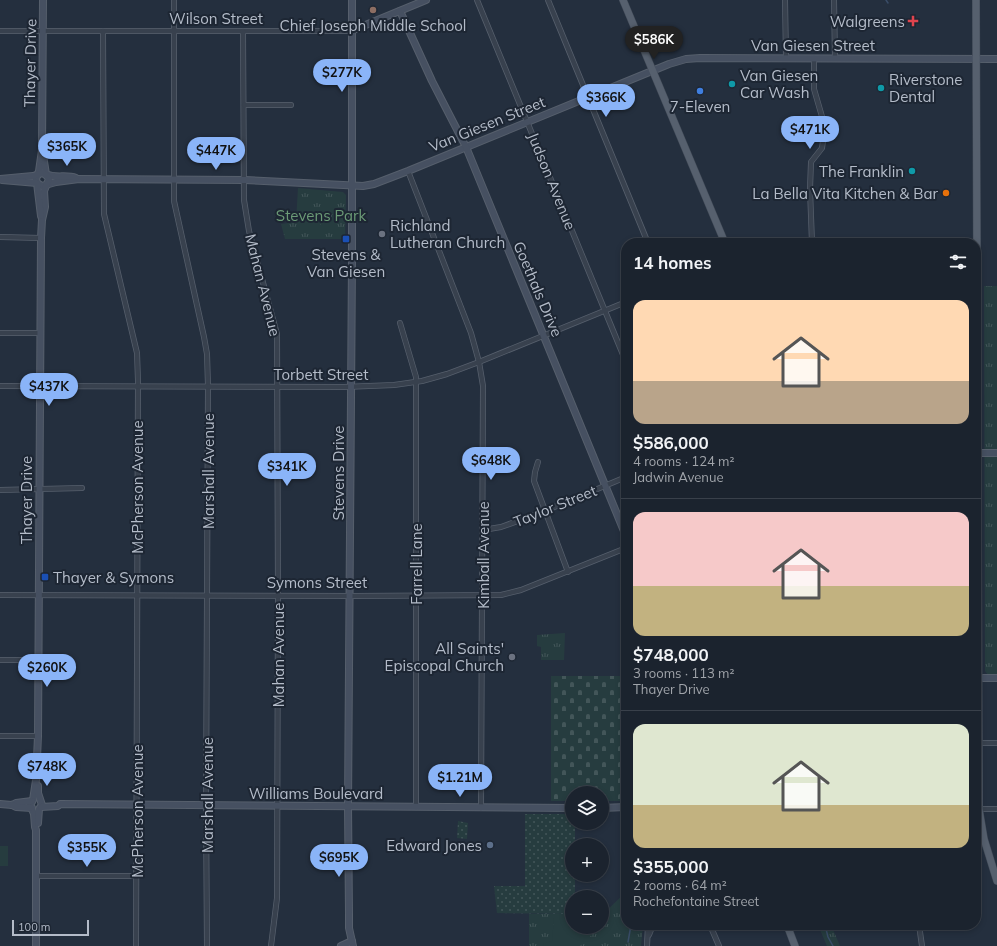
<!DOCTYPE html>
<meta charset="utf-8">
<style>
body{margin:0;font-family:Mulish,sans-serif;background:#282f3a;color:#f1f3f6;height:100vh;display:flex;flex-direction:column;font-size:15px;white-space:nowrap}
*{box-sizing:border-box;margin:0}
p{font-size:13px;color:#a0a4aa}
.icon{flex:none;width:22px;height:22px;fill:none;stroke:currentColor;stroke-width:2;stroke-linecap:round;stroke-linejoin:round}
.map{position:relative;flex:1;overflow:hidden}
.panel{position:absolute;left:621px;top:238px;width:360px;height:692px;display:flex;flex-direction:column;background:#1b232e;border-radius:16px;box-shadow:0 2px 6px #0003,0 0 0 1px #39404a}
.panel>*{flex:none}
.buttons{position:absolute;left:565px;top:786px;display:grid;gap:8px}
.buttons a{display:grid;place-items:center;width:44px;height:44px;border-radius:50%;background:#1b232e;box-shadow:0 2px 6px #0003,0 0 0 1px #39404a;font-size:20px}
.scale{position:absolute;left:12px;bottom:10px;width:77px;box-sizing:border-box;padding-left:4px;border:2px solid #b4bcc9;border-top:0;font-size:11px;line-height:14px;white-space:nowrap;color:#b4bcc9;-webkit-text-stroke:3px #1d2633;paint-order:stroke}
.price{position:absolute;translate:-50% -34px;padding:0 9px;border-radius:14px;background:#8ab4f8;color:#111;font-size:13px;line-height:26px;filter:drop-shadow(0 1px 2px #0008)}
.price::after{content:'';position:absolute;left:50%;top:24px;width:12px;height:9px;margin-left:-6px;background:inherit;clip-path:polygon(0 0,100% 0,50% 100%)}
.price.selected{background:#222;color:#fff}
ul{padding:0;list-style:none}
li{display:grid;align-content:center;gap:8px;height:212px;padding:0 12px}
li+li{border-top:1px solid #39404a}
li span{display:grid;place-items:center;height:124px;border-radius:12px;color:#555}
li>.icon{margin-inline-start:auto}
span .icon{width:72px;height:72px;fill:#fffc;stroke-width:1}
li b{font-size:17px}
h2{display:flex;justify-content:space-between;align-items:center;height:48px;padding:0 12px;font-size:17px}
.map>svg:first-child{display:block}
</style>
<div class="map">
<svg width="997" height="946" viewBox="0 0 997 946">
<defs>
<pattern id="grass-dots" width="8" height="8" patternUnits="userSpaceOnUse"><rect width="8" height="8" fill="#263c3f"/><path d="M2 2h.1M6 6h.1" fill="none" stroke="#435659" stroke-width="1.8" stroke-linecap="round"/></pattern>
<pattern id="cemetery-stones" width="16" height="16" patternUnits="userSpaceOnUse"><rect width="16" height="16" fill="#263c3f"/><path d="M2 7V4a2 2 0 0 1 4 0v3zM10 15v-3a2 2 0 0 1 4 0v3z" fill="#435659"/></pattern>
<pattern id="park-tufts" width="24" height="20" patternUnits="userSpaceOnUse"><rect width="24" height="20" fill="#263c3f"/><path d="M3 7l-1-3M5 7V3M7 7l1-3M15 17l-1-3M17 17v-4M19 17l1-3" fill="none" stroke="#435659"/></pattern>
</defs>
<rect width="100%" height="100%" fill="#242f3e"/>
<g fill="url(#grass-dots)">
<path d="M 525,814 L 572,814 L 572,823 L 575,823 L 575,845 L 572,845 L 572,875 L 575,875 L 575,897 L 572,897 L 572,914 L 497,913 L 494,886 L 525,886 Z"/>
<path d="M 458,821 L 468,823 L 467,839 L 457,838 Z"/>
</g>
<path fill="url(#cemetery-stones)" d="M 551,676 L 620,676 L 620,801 L 602,801 L 602,793 L 572,793 L 572,801 L 551,801 Z"/>
<g fill="url(#park-tufts)">
<path d="M 298,188 L 343,192 L 346,195 L 345,239 L 285,239 L 281,224 L 296,222 Z"/>
<path d="M 984,286 L 997,286 L 997,674 L 988,675 L 985,671 Z"/>
<path d="M 565,633 L 564,660 L 541,660 L 541,647 L 537,646 L 537,635 Z"/>
<path d="M 626,892 L 626,925 L 643,925 L 641,946 L 529,946 L 529,914 L 572,914 L 572,927 L 602,927 L 602,915 Z"/>
<path d="M 818,925 L 831,925 L 840,946 L 827,946 Z"/>
</g>
<g fill="#263c3f">
<path d="M 304,217 L 320,218 L 320,232 L 304,232 Z"/>
<path d="M 997,369 L 997,389 L 989,373 Z"/>
<rect x="0" y="846" width="8" height="20"/>
<path d="M 554,918 L 572,918 L 572,927 L 599,927 L 583,944 L 579,946 L 544,946 L 543,944 L 552,941 Z"/>
</g>
<g fill="none" stroke-linecap="round" stroke-linejoin="round">
<g stroke="#394c67" stroke-width="1.5">
<path d="M 886,0 L 888,3"/>
<path d="M 825,925 L 828,937 L 833,946"/>
<path d="M 628,942 L 631,925"/>
</g>
<g stroke="#565f6c" stroke-width="6">
<g id="street">
<path d="M 174,0 L 174,201 L 204,337 L 207,354 L 208,386 L 206,806 L 207,946"/>
<path d="M 477,0 L 626,362"/>
<path d="M 548,0 L 648,243"/>
<path d="M 785,0 L 786,58"/>
<path d="M 834,0 L 835,58"/>
<path d="M 0,31 L 351,31"/>
<path d="M 103,31 L 104,214 L 137,353 L 138,381 L 136,946"/>
<path d="M 243,31 L 244,200 L 249,231 L 277,334 L 278,595 L 277,898 L 271,946"/>
<path d="M 244,105 L 291,105"/>
<path d="M 408,171 L 471,333 L 479,362 L 483,386 L 481,808"/>
<path d="M 0,237 L 41,238"/>
<path d="M 812,243 L 810,189 L 811,162 L 822,148 L 825,127 L 814,89 L 814,58"/>
<path d="M 400,323 L 416,377 L 416,807"/>
<path d="M 0,333 L 40,333"/>
<path d="M 0,386 L 344,387 L 394,385 L 422,381 L 447,374 L 479,362 L 626,302"/>
<path d="M 538,462 L 535,472 L 534,481 L 568,572"/>
<path d="M 0,490 L 82,488"/>
<path d="M 483,530 L 501,527 L 540,513 L 626,477"/>
<path d="M 0,595 L 355,596 L 501,595 L 521,590 L 626,548"/>
<path d="M 0,660 L 38,660"/>
<path d="M 0,736 L 38,736"/>
<path d="M 979,743 L 997,743"/>
<path d="M 979,809 L 997,809"/>
<path d="M 36,876 L 137,876"/>
<path d="M 710,925 L 719,946"/>
<path d="M 919,925 L 922,946"/>
<path d="M 649,935 L 653,925"/>
<path d="M 647,946 L 648,925"/>
</g>
</g>
<g stroke="#565f6c" stroke-width="8">
<g id="secondary">
<path d="M 43,0 L 42,150 L 39,171 L 36,179 L 37,183 L 42,186 L 56,182 L 79,179 L 245,180 L 363,186 L 374,184 L 408,171 L 669,64 L 686,59 L 700,58 L 997,59"/>
<path d="M 352,0 L 352,261 L 348,806 L 349,914 L 349,928 L 353,946"/>
<path d="M 400,11 L 432,81 L 466,147 L 626,536"/>
<path d="M 351,31 L 426,0"/>
<path d="M 43,155 L 46,174 C 56,179 66,174 76,178"/>
<path d="M 0,179 L 33,176 L 43,173 L 47,176 L 49,179 L 44,191 L 45,207 L 42,220 L 41,238 L 38,736 L 36,780 L 33,800 L 30,805 L 34,814 L 35,827 L 36,830 L 36,946"/>
<path d="M 2,180 L 37,183 L 41,216"/>
<path d="M 976,453 L 997,453"/>
<path d="M 979,678 L 997,678"/>
<path d="M 38,786 L 38,793 L 42,805 L 39,809 L 38,823"/>
<path d="M 0,804 L 12,805 L 16,803 L 32,801"/>
<path d="M 12,805 L 16,807 L 32,808"/>
<path d="M 41,807 L 58,806 L 60,804 L 572,808"/>
<path d="M 602,808 L 626,807"/>
<path d="M 341,946 L 352,941"/>
</g>
</g>
<g stroke="#414a57" stroke-width="8">
<g id="primary">
<path d="M 623,0 L 725,243"/>
<path d="M 976,0 L 979,809 L 984,839 L 997,881"/>
<path d="M 787,925 L 795,946"/>
</g>
</g>
<use href="#street" stroke="#38414e" stroke-width="4.5"/>
<use href="#secondary" stroke="#465061" stroke-width="6"/>
<use href="#primary" stroke="#56606e" stroke-width="7"/>
</g>
<circle fill="#8d6e63" stroke="#1d2633" stroke-width="1.5" cx="373" cy="10" r="4"/>
<path fill="#e0444e" stroke="#1d2633" stroke-width="1.5" d="M911 15h4v4h4v4h-4v4h-4v-4h-4v-4h4z"/>
<g fill="#0f9aa8" stroke="#1d2633" stroke-width="1.5">
<circle cx="732" cy="84" r="4"/>
<circle cx="881" cy="88" r="4"/>
<circle cx="912" cy="171" r="4"/>
</g>
<circle fill="#3f7fe0" stroke="#1d2633" stroke-width="1.5" cx="700" cy="91" r="4"/>
<circle fill="#e8710a" stroke="#1d2633" stroke-width="1.5" cx="946" cy="193" r="4"/>
<g fill="#6b7280" stroke="#1d2633" stroke-width="1.5">
<circle cx="382" cy="234" r="4"/>
<circle cx="512" cy="657" r="4"/>
</g>
<g fill="#1a4fb4" stroke="#1d2633" stroke-width="1.5">
<rect x="342" y="235" width="8" height="8" rx="2"/>
<rect x="41" y="573" width="8" height="8" rx="2"/>
</g>
<circle fill="#5c6f8a" stroke="#1d2633" stroke-width="1.5" cx="490" cy="845" r="4"/>
<g text-anchor="middle" dominant-baseline="central" stroke-width="4" stroke-linejoin="round" paint-order="stroke">
<g font-size="15" fill="#b4bcc9" stroke="#1d2633">
<text x="216" y="18">Wilson Street</text>
<text x="813" y="45">Van Giesen Street</text>
<text transform="translate(30 63) rotate(-89)">Thayer Drive</text>
<text transform="translate(487 124) rotate(-22)">Van Giesen Street</text>
<text transform="translate(552 181) rotate(68)">Judson Avenue</text>
<text transform="translate(263 285) rotate(76)">Mahan Avenue</text>
<text transform="translate(538 289) rotate(67)">Goethals Drive</text>
<text x="321" y="374">Torbett Street</text>
<text transform="translate(208 471) rotate(-90)">Marshall Avenue</text>
<text transform="translate(338 473) rotate(-90)">Stevens Drive</text>
<text transform="translate(137 487) rotate(-90)">McPherson Avenue</text>
<text transform="translate(26 500) rotate(-90)">Thayer Drive</text>
<text transform="translate(555 506) rotate(-22)">Taylor Street</text>
<text transform="translate(483 555) rotate(-90)">Kimball Avenue</text>
<text transform="translate(416 564) rotate(-90)">Farrell Lane</text>
<text x="317" y="582">Symons Street</text>
<text transform="translate(278 655) rotate(-90)">Mahan Avenue</text>
<text x="316" y="793">Williams Boulevard</text>
<text transform="translate(207 795) rotate(-90)">Marshall Avenue</text>
<text transform="translate(137 811) rotate(-90)">McPherson Avenue</text>
</g>
<g font-size="15" fill="#b4bcc9" stroke="#1d2633" text-anchor="end">
<text x="905" y="21">Walgreens</text>
<text x="373" y="25" text-anchor="middle">Chief Joseph Middle School</text>
<text x="740" y="75" text-anchor="start">Van Giesen<tspan x="740" dy="17">Car Wash</tspan></text>
<text x="889" y="79" text-anchor="start">Riverstone<tspan x="889" dy="17">Dental</tspan></text>
<text x="700" y="106" text-anchor="middle">7-Eleven</text>
<text x="904" y="171">The Franklin</text>
<text x="938" y="193">La Bella Vita Kitchen &amp; Bar</text>
<text x="390" y="225" text-anchor="start">Richland<tspan x="390" dy="17">Lutheran Church</tspan></text>
<text x="346" y="254" text-anchor="middle">Stevens &amp;<tspan x="346" dy="17">Van Giesen</tspan></text>
<text x="53" y="577" text-anchor="start">Thayer &amp; Symons</text>
<text x="504" y="648">All Saints'<tspan x="504" dy="17">Episcopal Church</tspan></text>
<text x="482" y="845">Edward Jones</text>
</g>
<g font-size="15" fill="#6b9a76" stroke="#1d2633">
<text x="321" y="215">Stevens Park</text>
</g>
</g>
</svg>
<div class="buttons">
<a><svg class="icon" aria-label="layers" viewBox="0 0 24 24"><path d="M12 4l9 5-9 5-9-5zM3 14l9 5 9-5"/></svg></a>
<a>+</a>
<a>−</a>
</div>
<div class="scale">100 m</div>
<b class="price selected" style="left:654px;top:60px">$586K</b>
<b class="price" style="left:342px;top:93px">$277K</b>
<b class="price" style="left:606px;top:118px">$366K</b>
<b class="price" style="left:810px;top:150px">$471K</b>
<b class="price" style="left:67px;top:167px">$365K</b>
<b class="price" style="left:216px;top:171px">$447K</b>
<b class="price" style="left:49px;top:407px">$437K</b>
<b class="price" style="left:491px;top:481px">$648K</b>
<b class="price" style="left:287px;top:487px">$341K</b>
<b class="price" style="left:47px;top:688px">$260K</b>
<b class="price" style="left:47px;top:787px">$748K</b>
<b class="price" style="left:460px;top:798px">$1.21M</b>
<b class="price" style="left:87px;top:868px">$355K</b>
<b class="price" style="left:339px;top:878px">$695K</b>
<section class="panel">
<h2>14 homes<svg class="icon" aria-label="filters" viewBox="0 0 24 24"><path d="M4 7h16M4 17h16"/><circle cx="9" cy="7" r="2"/><circle cx="15" cy="17" r="2"/></svg></h2>
<ul>
<li><span style="background:linear-gradient(#ffd9b3 65%,#b9a48a 0)"><svg class="icon" aria-label="home" viewBox="0 0 24 24"><path d="M3 11l9-7 9 7M6 9v11h12V9"/></svg></span><div><b>$586,000</b><p>4 rooms · 124 m²</p><p>Jadwin Avenue</p></div></li>
<li><span style="background:linear-gradient(#f6c9c9 60%,#c2b280 0)"><svg class="icon" aria-label="home" viewBox="0 0 24 24"><path d="M3 11l9-7 9 7M6 9v11h12V9"/></svg></span><div><b>$748,000</b><p>3 rooms · 113 m²</p><p>Thayer Drive</p></div></li>
<li><span style="background:linear-gradient(#dfe7d0 65%,#c2b280 0)"><svg class="icon" aria-label="home" viewBox="0 0 24 24"><path d="M3 11l9-7 9 7M6 9v11h12V9"/></svg></span><div><b>$355,000</b><p>2 rooms · 64 m²</p><p>Rochefontaine Street</p></div></li>
</ul>
</section>
</div>
